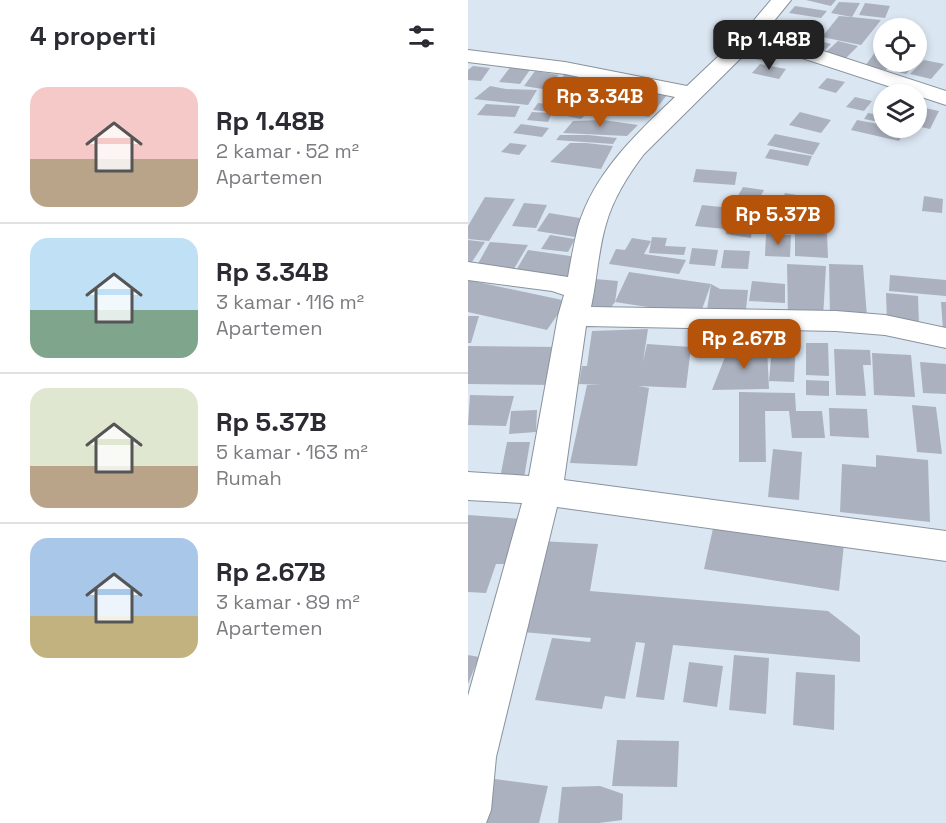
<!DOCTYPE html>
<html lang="id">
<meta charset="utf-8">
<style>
body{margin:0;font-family:"Space Grotesk",sans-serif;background:#f7f7f7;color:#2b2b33;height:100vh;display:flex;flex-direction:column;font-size:22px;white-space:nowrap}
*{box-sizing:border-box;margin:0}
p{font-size:20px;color:#7c7c81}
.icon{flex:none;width:33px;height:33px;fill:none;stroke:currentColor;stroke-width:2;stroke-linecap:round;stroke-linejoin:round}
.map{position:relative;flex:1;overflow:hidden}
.drawer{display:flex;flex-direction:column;background:#fff;width:468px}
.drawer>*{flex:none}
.buttons{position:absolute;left:405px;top:18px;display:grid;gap:12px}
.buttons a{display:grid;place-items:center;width:54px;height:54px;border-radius:50%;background:#fff;box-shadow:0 3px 9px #0003;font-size:30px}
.price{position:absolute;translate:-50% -51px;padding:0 14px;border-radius:12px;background:#b45309;color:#fff;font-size:20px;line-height:39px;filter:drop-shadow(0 2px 3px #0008)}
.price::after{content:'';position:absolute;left:50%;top:36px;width:18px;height:14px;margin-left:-9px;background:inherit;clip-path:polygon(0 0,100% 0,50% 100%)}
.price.selected{background:#222;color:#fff}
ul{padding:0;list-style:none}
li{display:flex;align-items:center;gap:18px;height:150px;padding:0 30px}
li+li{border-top:2px solid #e1e1e2}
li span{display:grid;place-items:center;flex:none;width:168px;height:120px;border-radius:18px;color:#555}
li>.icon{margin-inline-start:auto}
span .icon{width:72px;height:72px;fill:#fffc;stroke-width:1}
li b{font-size:26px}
h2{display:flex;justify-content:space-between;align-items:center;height:72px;padding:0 30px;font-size:26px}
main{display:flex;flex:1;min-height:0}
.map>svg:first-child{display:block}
</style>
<main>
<section class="drawer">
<h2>4 properti<svg class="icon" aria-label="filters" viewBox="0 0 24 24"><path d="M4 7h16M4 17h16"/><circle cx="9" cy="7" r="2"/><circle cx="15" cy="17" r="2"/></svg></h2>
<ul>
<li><span style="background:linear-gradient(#f6c9c9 60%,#b9a48a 0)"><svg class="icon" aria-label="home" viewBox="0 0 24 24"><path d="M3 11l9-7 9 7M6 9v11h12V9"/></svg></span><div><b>Rp 1.48B</b><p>2 kamar · 52 m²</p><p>Apartemen</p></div></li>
<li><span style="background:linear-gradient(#bfe0f5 60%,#7fa58c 0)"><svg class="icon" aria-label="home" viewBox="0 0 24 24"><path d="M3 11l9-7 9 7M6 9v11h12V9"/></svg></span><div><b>Rp 3.34B</b><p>3 kamar · 116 m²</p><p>Apartemen</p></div></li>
<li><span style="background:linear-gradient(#dfe7d0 65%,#b9a48a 0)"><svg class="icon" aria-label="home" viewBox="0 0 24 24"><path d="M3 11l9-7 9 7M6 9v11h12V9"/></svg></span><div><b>Rp 5.37B</b><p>5 kamar · 163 m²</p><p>Rumah</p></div></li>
<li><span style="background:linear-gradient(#a9c7e8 65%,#c2b280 0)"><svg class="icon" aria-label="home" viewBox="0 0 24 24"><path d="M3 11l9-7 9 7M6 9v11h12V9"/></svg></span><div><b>Rp 2.67B</b><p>3 kamar · 89 m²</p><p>Apartemen</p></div></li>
</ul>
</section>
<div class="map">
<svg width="478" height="823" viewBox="0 0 478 823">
<rect width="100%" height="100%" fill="#dae6f2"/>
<g fill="#acb1bf">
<path d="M 338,0 L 368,0 L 363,6 Z"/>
<path d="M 371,2 L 392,3 L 384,17 L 363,13 Z"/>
<path d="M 397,3 L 422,6 L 417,18 L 391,15 Z"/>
<path d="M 327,6 L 359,11 L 353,18 L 321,13 Z"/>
<path d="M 371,16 L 383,17 L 413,20 L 393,45 L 354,37 Z"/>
<path d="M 313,22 L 341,28 L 331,37 L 303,30 Z"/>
<path d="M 303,32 L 333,39 L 326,45 L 295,38 Z"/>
<path d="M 343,39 L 363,44 L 355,52 L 335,47 Z"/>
<path d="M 370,41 L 390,46 L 377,59 L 356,54 Z"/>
<path d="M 408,51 L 416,52 L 416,62 L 424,62 L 418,70 L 397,66 Z"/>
<path d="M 293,53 L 306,56 L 300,62 L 287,59 Z"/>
<path d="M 456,60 L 476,64 L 463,79 L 442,74 Z"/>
<path d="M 429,62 L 449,62 L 438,74 L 422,70 Z"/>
<path d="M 292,64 L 318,69 L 311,79 L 284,73 Z"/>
<path d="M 44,65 L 64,67 L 52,84 L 31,82 Z"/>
<path d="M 5,66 L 22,68 L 13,81 L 0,80 L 0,70 Z"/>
<path d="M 67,71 L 91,75 L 83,82 L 81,90 L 56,86 Z"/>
<path d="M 97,74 L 123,78 L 106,90 L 104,100 L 81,98 L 87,86 Z"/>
<path d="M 359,78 L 377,82 L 368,93 L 350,88 Z"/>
<path d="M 122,80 L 141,83 L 133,92 L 131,101 L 107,101 L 111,88 Z"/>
<path d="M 22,86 L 38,89 L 69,90 L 60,105 L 6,99 Z"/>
<path d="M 163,88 L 199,95 L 181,117 L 141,109 L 151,98 L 178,103 L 154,97 Z"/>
<path d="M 387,97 L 404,101 L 396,111 L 378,107 Z"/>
<path d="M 70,103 L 95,106 L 91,113 L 65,110 Z"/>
<path d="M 18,104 L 52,106 L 47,117 L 9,115 Z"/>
<path d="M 100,106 L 123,109 L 113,119 L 94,115 Z"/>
<path d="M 448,106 L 471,111 L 462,129 L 448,126 Z"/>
<path d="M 64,112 L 84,113 L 80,122 L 59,120 Z"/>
<path d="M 332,112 L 363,120 L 353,133 L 321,125 Z"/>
<path d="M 400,113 L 416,116 L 416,123 L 396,119 Z"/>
<path d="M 135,120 L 170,125 L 159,136 L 95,133 L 105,121 Z"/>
<path d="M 389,120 L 416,125 L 416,128 L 437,130 L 431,141 L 383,130 Z"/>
<path d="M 53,124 L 81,128 L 74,137 L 45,133 Z"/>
<path d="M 307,134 L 352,143 L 345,155 L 299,145 Z"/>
<path d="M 92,135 L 120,135 L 149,138 L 145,144 L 88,140 Z"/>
<path d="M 42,143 L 59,145 L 51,155 L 33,152 Z"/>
<path d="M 102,143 L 118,143 L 145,146 L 133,169 L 82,162 Z"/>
<path d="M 302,149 L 344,156 L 340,166 L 297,158 Z"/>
<path d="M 228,169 L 269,172 L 267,185 L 225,182 Z"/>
<path d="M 275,187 L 296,190 L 287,206 L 309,212 L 317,193 L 335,196 L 328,214 L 321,215 L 318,231 L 285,228 L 285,220 L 283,238 L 258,234 L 262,209 L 257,229 L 227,226 L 234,205 L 263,208 Z"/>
<path d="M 456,196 L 475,199 L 474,213 L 454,211 Z"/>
<path d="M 17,197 L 47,199 L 21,241 L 0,239 L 0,226 Z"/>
<path d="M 56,203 L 79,205 L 68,228 L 44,226 Z"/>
<path d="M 81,213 L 124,220 L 113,238 L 69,231 Z"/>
<path d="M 327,233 L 359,234 L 360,258 L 327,256 Z"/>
<path d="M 298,234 L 323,235 L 322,257 L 297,256 Z"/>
<path d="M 82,235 L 107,239 L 100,252 L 73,249 Z"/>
<path d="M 184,237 L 199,238 L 197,246 L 218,247 L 216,255 L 181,253 Z"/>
<path d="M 164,238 L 183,241 L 176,254 L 218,260 L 211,274 L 141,264 L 148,249 L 157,250 Z"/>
<path d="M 0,240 L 17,242 L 2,265 L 0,265 Z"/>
<path d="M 22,242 L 60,245 L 43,274 L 7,269 Z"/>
<path d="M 224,248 L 250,250 L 247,266 L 221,264 Z"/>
<path d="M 60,250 L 109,257 L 97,281 L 46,274 Z"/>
<path d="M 256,250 L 282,251 L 280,269 L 253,268 Z"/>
<path d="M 319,264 L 358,266 L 355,318 L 320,316 Z"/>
<path d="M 361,264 L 395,265 L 399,317 L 362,315 Z"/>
<path d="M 161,272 L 243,284 L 232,315 L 147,302 Z"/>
<path d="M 422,275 L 478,280 L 478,296 L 421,291 Z"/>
<path d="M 127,279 L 150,281 L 147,302 L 141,310 L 117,308 Z"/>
<path d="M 0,280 L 99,301 L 79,330 L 0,312 Z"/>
<path d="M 284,281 L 317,284 L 317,303 L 281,301 Z"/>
<path d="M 243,284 L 252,289 L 280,290 L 277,319 L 238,316 Z"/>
<path d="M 418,293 L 450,296 L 451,324 L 419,322 Z"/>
<path d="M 473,302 L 478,302 L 478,331 L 475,330 Z"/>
<path d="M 0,316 L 11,316 L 3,343 L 0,343 Z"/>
<path d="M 180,329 L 175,362 L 179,344 L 223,347 L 218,388 L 170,386 L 181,388 L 169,466 L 102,463 L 119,385 L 133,385 L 111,384 L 114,366 L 119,366 L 124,331 Z"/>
<path d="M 230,336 L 251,336 L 252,355 L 231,356 Z"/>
<path d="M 305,336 L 328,338 L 326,382 L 301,381 Z"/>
<path d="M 338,343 L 360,343 L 361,376 L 338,375 Z"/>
<path d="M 0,346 L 97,347 L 89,385 L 0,384 Z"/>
<path d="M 261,347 L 299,348 L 301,389 L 244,390 Z"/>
<path d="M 366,349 L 402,350 L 403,365 L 395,365 L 398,396 L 368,395 Z"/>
<path d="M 404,353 L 443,355 L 447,397 L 406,395 Z"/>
<path d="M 452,362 L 478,364 L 478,394 L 455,393 Z"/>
<path d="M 338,380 L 361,381 L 361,396 L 338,395 Z"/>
<path d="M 271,392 L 327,393 L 328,411 L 354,411 L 357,438 L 324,438 L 321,411 L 297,411 L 298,462 L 271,462 Z"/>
<path d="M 2,395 L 46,396 L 38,426 L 0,425 Z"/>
<path d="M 444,405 L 468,407 L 474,454 L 449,452 Z"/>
<path d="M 361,408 L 399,409 L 401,438 L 362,436 Z"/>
<path d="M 69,410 L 68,432 L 41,434 L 43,411 Z"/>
<path d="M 39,442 L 62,442 L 56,478 L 32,478 Z"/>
<path d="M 305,449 L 334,452 L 331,500 L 300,497 Z"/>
<path d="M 408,455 L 460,460 L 462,522 L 372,512 L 374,464 L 408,467 Z"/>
<path d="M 0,515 L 55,519 L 43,564 L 28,564 L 18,593 L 0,592 Z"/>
<path d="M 246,524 L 376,544 L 371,591 L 236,569 Z"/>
<path d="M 71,541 L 130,544 L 122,591 L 360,611 L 392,636 L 392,662 L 205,645 L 196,700 L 168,697 L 177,643 L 168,642 L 157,699 L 137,696 L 134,709 L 67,700 L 84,638 L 122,642 L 123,638 L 54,632 Z"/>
<path d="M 0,655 L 11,657 L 0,684 Z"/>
<path d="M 266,655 L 301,658 L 298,714 L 261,710 Z"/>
<path d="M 221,662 L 255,666 L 249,707 L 215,702 Z"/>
<path d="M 328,672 L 367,675 L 366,730 L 325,725 Z"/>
<path d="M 149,740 L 211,741 L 209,787 L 144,786 Z"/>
<path d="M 19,778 L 80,786 L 71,823 L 6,823 Z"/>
<path d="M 132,786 L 155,794 L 154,820 L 131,823 L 90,823 L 94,787 Z"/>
</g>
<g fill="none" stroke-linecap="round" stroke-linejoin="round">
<g stroke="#88939e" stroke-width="2">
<path id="minor" d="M 303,0 L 323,0 L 297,32 L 478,91 L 478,105 L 288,43 L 176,154 C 160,175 145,199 138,224 C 130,251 129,280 123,307 L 368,311 L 417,315 L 478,328 L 478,348 L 417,335 L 368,331 L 118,326 L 96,480 L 478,531 L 478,561 L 89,507 L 28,757 L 23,810 L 18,823 L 0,823 L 0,696 L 54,503 L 0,500 L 0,472 L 61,476 L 90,316 L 96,295 L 84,291 L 0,280 L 0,262 L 100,277 C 103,260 106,243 110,227 C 126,173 168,134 207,97 L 97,74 L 0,62 L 0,50 L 97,62 L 219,86 L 277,31 Z"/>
</g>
<use href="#minor" fill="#fff" fill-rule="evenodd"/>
</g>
</svg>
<div class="buttons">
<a><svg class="icon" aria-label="locate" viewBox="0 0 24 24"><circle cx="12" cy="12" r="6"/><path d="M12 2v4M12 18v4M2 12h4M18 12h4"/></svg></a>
<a><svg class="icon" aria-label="layers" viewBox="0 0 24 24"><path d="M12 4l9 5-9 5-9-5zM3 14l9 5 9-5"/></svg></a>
</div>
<b class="price selected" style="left:301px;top:71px">Rp 1.48B</b>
<b class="price" style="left:132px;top:128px">Rp 3.34B</b>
<b class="price" style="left:310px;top:246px">Rp 5.37B</b>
<b class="price" style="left:276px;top:370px">Rp 2.67B</b>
</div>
</main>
